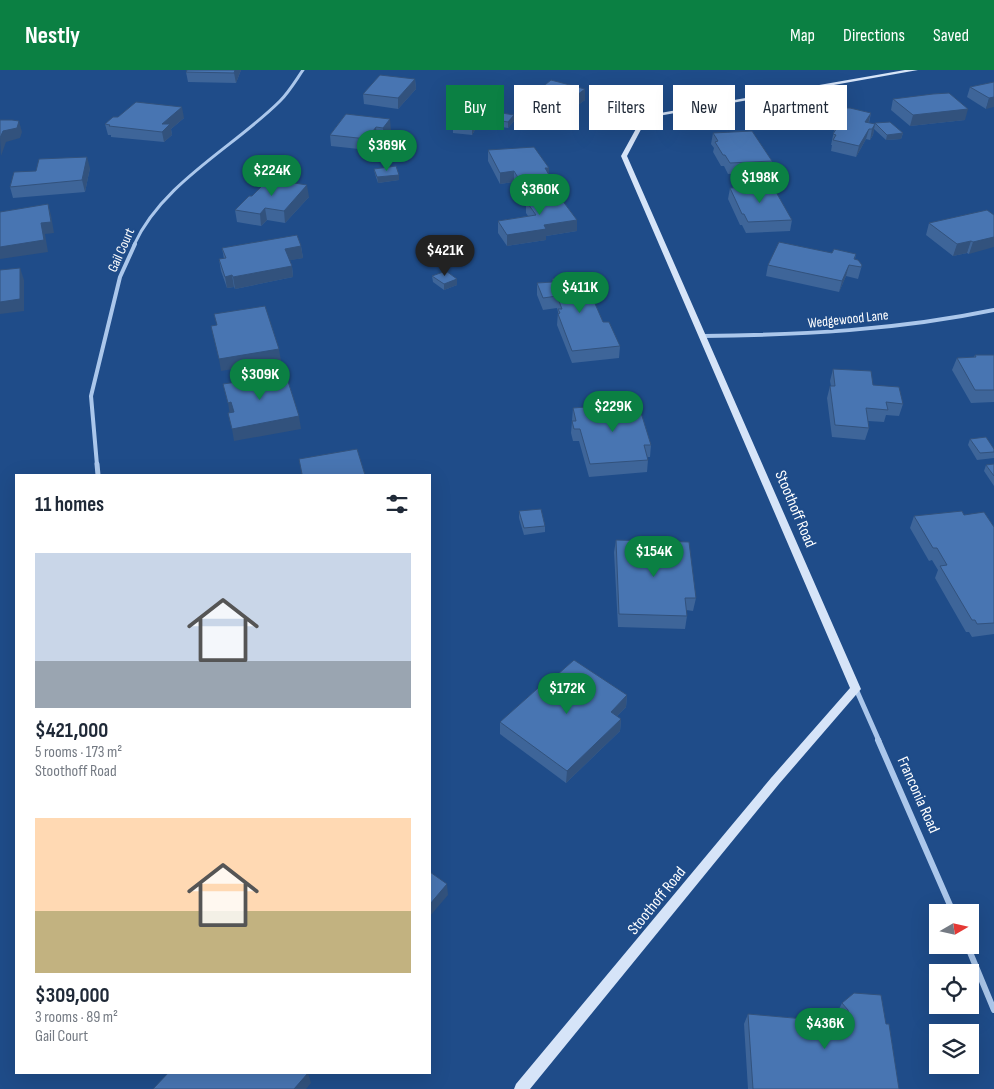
<!DOCTYPE html>
<meta charset="utf-8">
<style>
body{margin:0;font-family:"Sofia Sans Condensed",sans-serif;background:#f6f6f7;color:#1f2937;height:100vh;display:flex;flex-direction:column;font-size:19px;white-space:nowrap}
*{box-sizing:border-box;margin:0}
p{font-size:16px;color:#747a83}
.icon{flex:none;width:28px;height:28px;fill:none;stroke:currentColor;stroke-width:2;stroke-linecap:round;stroke-linejoin:round}
.map{position:relative;flex:1;overflow:hidden}
.drawer{position:absolute;left:15px;top:404px;width:416px;height:600px;display:flex;flex-direction:column;background:#fff;border-radius:0px;box-shadow:0 5px 20px #0002}
.drawer>*{flex:none}
.hud{position:absolute;left:446px;top:15px;width:472px;height:45px;display:flex;gap:10px}
.needle{width:32px;rotate:81deg}
.controls{position:absolute;left:929px;top:834px;display:grid;gap:10px}
.controls a{display:grid;place-items:center;width:50px;height:50px;border-radius:0px;background:#fff;box-shadow:0 5px 20px #0002;font-size:25px}
.price{position:absolute;translate:-50% -42px;padding:0 11px;border-radius:18px;background:#0b8043;color:#fff;font-size:16px;line-height:32px;filter:drop-shadow(0 1px 2px #0008)}
.price::after{content:'';position:absolute;left:50%;top:30px;width:15px;height:11px;margin-left:-8px;background:inherit;clip-path:polygon(0 0,100% 0,50% 100%)}
.price.current{background:#222;color:#fff}
ul{padding:0;list-style:none}
li{display:grid;align-content:center;gap:10px;height:265px;padding:0 20px}
li span{display:grid;place-items:center;height:155px;border-radius:0px;color:#555}
li>.icon{margin-inline-start:auto}
span .icon{width:90px;height:90px;fill:#fffc;stroke-width:1}
li b{font-size:21px}
h2{display:flex;justify-content:space-between;align-items:center;height:60px;padding:0 20px;font-size:21px}
.pill{padding:0 18px;border-radius:0px;background:#fff;box-shadow:0 5px 20px #0002;font-size:18px;line-height:45px}
.pill.current{background:#0b8043;color:#fff}
header{display:flex;align-items:center;gap:30px;box-sizing:border-box;height:70px;padding:0 25px;background:#0b8043;color:#fff}
header strong{font-size:24px}
nav{display:flex;gap:28px;margin-inline-start:auto;font-size:18px}
.map>svg:first-child{display:block}
</style>
<header>
<strong>Nestly</strong>
<nav><a>Map</a><a>Directions</a><a>Saved</a></nav>
</header>
<div class="map">
<svg width="994" height="1019" viewBox="0 0 994 1019">
<rect width="100%" height="100%" fill="#1f4c89"/>
<g fill="none" stroke-linecap="round" stroke-linejoin="round">
<path stroke="#abc7eb" stroke-width="3" d="M 134,175 C 162,113 234,77 280,31 C 289,22 296,10 303,0"/>
<g stroke="#abc7eb" stroke-width="4">
<path d="M 703,266 C 801,265 898,260 994,240"/>
<path d="M 97,395 L 91,326 L 120,207 L 135,174"/>
</g>
<g stroke="#abc7eb" stroke-width="5">
<path d="M 97,394 L 98,405"/>
<path d="M 856,619 L 879,671"/>
</g>
<g stroke="#abc7eb" stroke-width="6">
<path d="M 878,670 L 953,842"/>
<path d="M 967,875 L 994,940"/>
</g>
<path fill="#d6e4f8" fill-rule="evenodd" d="M 905,0 L 918,0 L 647,48 L 627,86 L 861,619 L 779,714 L 530,1019 L 514,1019 L 516,1014 L 771,708 L 850,618 L 621,86 L 643,46 Z"/>
</g>
<g fill="#3e6599">
<path d="M 241,0 L 236,13 L 188,12 L 186,2 Z"/>
<path d="M 415,9 L 416,19 L 398,39 L 364,34 L 363,24 Z"/>
<path d="M 994,12 L 986,39 L 967,27 L 970,17 Z"/>
<path d="M 585,19 L 585,30 L 561,47 L 529,38 L 529,28 Z"/>
<path d="M 893,29 L 965,50 L 910,56 L 891,40 Z"/>
<path d="M 871,43 L 869,53 L 875,54 L 903,63 L 901,69 L 886,70 L 874,59 L 873,65 L 870,70 L 866,69 L 856,87 L 831,81 L 832,75 L 831,75 L 835,56 Z"/>
<path d="M 346,44 L 391,60 L 384,69 L 377,68 L 368,80 L 331,76 L 330,65 Z"/>
<path d="M 118,47 L 184,48 L 171,59 L 172,65 L 164,72 L 111,67 L 111,65 L 108,65 L 105,54 Z"/>
<path d="M 495,50 L 514,51 L 508,58 L 495,56 Z"/>
<path d="M 456,53 L 475,60 L 472,65 L 453,63 L 453,57 Z"/>
<path d="M 713,63 L 772,91 L 770,102 L 728,104 L 724,96 L 721,96 L 713,82 L 714,78 L 711,74 Z"/>
<path d="M 488,80 L 552,121 L 522,125 L 514,112 L 500,114 L 488,91 Z"/>
<path d="M 90,98 L 85,122 L 13,128 L 10,117 Z"/>
<path d="M 374,99 L 399,110 L 378,113 L 375,104 Z"/>
<path d="M 730,118 L 792,150 L 790,161 L 746,163 L 742,155 L 740,155 L 728,129 Z"/>
<path d="M 252,126 L 309,127 L 285,153 L 267,150 L 261,156 L 237,152 L 235,140 Z"/>
<path d="M 526,131 L 577,150 L 577,161 L 546,166 L 546,170 L 507,176 L 498,163 L 498,151 L 528,146 L 526,143 Z"/>
<path d="M 994,145 L 969,184 L 967,183 L 953,186 L 926,165 L 929,153 Z"/>
<path d="M 301,176 L 303,188 L 289,190 L 292,196 L 293,207 L 235,219 L 234,217 L 227,218 L 221,201 L 219,189 L 224,189 L 222,178 Z"/>
<path d="M 832,183 L 856,184 L 855,189 L 862,195 L 858,209 L 846,206 L 839,222 L 766,206 L 768,195 Z"/>
<path d="M 432,206 L 457,215 L 444,220 L 433,212 Z"/>
<path d="M 552,209 L 603,252 L 620,276 L 619,288 L 572,293 L 557,255 L 558,242 L 557,238 L 543,240 L 537,225 L 537,213 L 552,212 Z"/>
<path d="M 975,285 L 994,285 L 994,332 L 971,333 L 952,300 L 957,288 L 974,287 Z"/>
<path d="M 833,299 L 873,315 L 903,334 L 899,346 L 886,345 L 884,352 L 868,351 L 869,358 L 865,370 L 832,367 L 827,328 L 830,316 L 831,316 L 830,311 Z"/>
<path d="M 573,338 L 651,375 L 650,387 L 647,387 L 648,390 L 647,402 L 589,407 L 579,371 L 573,371 L 571,363 Z"/>
<path d="M 970,369 L 994,379 L 994,388 L 977,390 L 968,375 Z"/>
<path d="M 994,394 L 994,416 L 984,401 L 986,395 Z"/>
<path d="M 519,441 L 545,456 L 545,462 L 524,465 L 519,448 Z"/>
<path d="M 964,445 L 994,457 L 994,564 L 972,567 L 969,562 L 966,562 L 935,508 L 938,500 L 932,490 L 929,491 L 910,458 L 914,446 Z"/>
<path d="M 616,470 L 696,528 L 693,541 L 686,540 L 687,546 L 685,559 L 618,557 L 614,482 Z"/>
<path d="M 557,605 L 627,625 L 626,637 L 617,646 L 621,649 L 620,661 L 566,713 L 500,664 L 500,652 Z"/>
<path d="M 842,933 L 886,954 L 899,1019 L 748,1019 L 744,954 L 748,944 L 843,952 L 843,950 L 837,943 Z"/>
</g>
<g fill="#32527d">
<path d="M 235,0 L 241,0 L 236,13 L 234,3 Z"/>
<path d="M 415,9 L 416,19 L 398,39 L 398,28 Z"/>
<path d="M 585,19 L 585,30 L 561,47 L 561,37 Z"/>
<path d="M 994,27 L 994,37 L 986,39 L 989,28 Z"/>
<path d="M 182,37 L 184,48 L 171,59 L 172,65 L 164,72 L 162,62 L 162,54 Z"/>
<path d="M 968,39 L 965,50 L 910,56 L 913,45 Z"/>
<path d="M 871,43 L 868,54 L 865,52 Z"/>
<path d="M 514,45 L 514,51 L 508,58 L 508,52 Z"/>
<path d="M 390,49 L 391,60 L 384,69 L 383,58 Z"/>
<path d="M 19,51 L 22,62 L 20,68 L 6,72 L 1,86 L 0,68 L 3,61 Z"/>
<path d="M 875,54 L 873,65 L 870,70 L 872,59 Z"/>
<path d="M 475,55 L 475,60 L 472,65 L 472,59 Z"/>
<path d="M 376,57 L 377,68 L 368,80 L 367,69 Z"/>
<path d="M 869,59 L 866,69 L 856,87 L 859,76 Z"/>
<path d="M 903,63 L 901,69 L 886,70 L 887,65 Z"/>
<path d="M 87,87 L 90,98 L 85,122 L 82,110 Z"/>
<path d="M 545,98 L 549,98 L 549,109 Z"/>
<path d="M 514,101 L 514,112 L 500,114 L 500,103 Z"/>
<path d="M 399,105 L 399,110 L 378,113 L 377,107 Z"/>
<path d="M 552,110 L 552,121 L 522,125 L 522,114 Z"/>
<path d="M 307,115 L 309,127 L 285,153 L 284,141 Z"/>
<path d="M 48,134 L 51,145 L 54,163 L 45,164 L 48,182 L 0,189 L 0,177 L 41,153 Z"/>
<path d="M 265,138 L 267,150 L 261,156 L 260,144 Z"/>
<path d="M 577,150 L 577,161 L 546,166 L 546,170 L 507,176 L 507,165 L 544,155 Z"/>
<path d="M 994,167 L 994,177 L 969,184 L 973,172 Z"/>
<path d="M 971,171 L 967,183 L 953,186 L 957,174 Z"/>
<path d="M 301,176 L 303,188 L 287,191 L 285,179 Z"/>
<path d="M 849,195 L 846,206 L 839,222 L 842,211 Z"/>
<path d="M 292,196 L 293,207 L 235,219 L 233,207 Z"/>
<path d="M 20,198 L 24,210 L 24,241 L 0,244 L 0,232 Z"/>
<path d="M 232,205 L 234,217 L 227,218 L 225,207 Z"/>
<path d="M 457,209 L 457,215 L 444,220 L 444,214 Z"/>
<path d="M 279,279 L 281,291 L 221,301 L 219,289 Z"/>
<path d="M 231,332 L 234,344 L 230,345 L 228,333 Z"/>
<path d="M 299,346 L 301,359 L 234,371 L 232,359 Z"/>
<path d="M 627,625 L 626,637 L 609,654 L 611,642 Z"/>
<path d="M 621,649 L 620,661 L 566,713 L 567,701 Z"/>
<path d="M 447,814 L 448,825 L 430,846 L 430,834 Z"/>
<path d="M 308,1003 L 311,1013 L 306,1019 L 294,1019 Z"/>
</g>
<g fill="#4875b2" stroke="#32527d">
<path d="M 187,0 L 235,0 L 234,3 L 186,2 Z"/>
<path d="M 380,5 L 415,9 L 398,28 L 363,24 Z"/>
<path d="M 551,10 L 585,19 L 561,37 L 529,28 Z"/>
<path d="M 994,12 L 994,27 L 989,28 L 970,17 Z"/>
<path d="M 949,23 L 968,39 L 913,45 L 893,29 L 933,24 Z"/>
<path d="M 136,32 L 182,37 L 162,54 L 170,54 L 162,62 L 109,56 L 110,55 L 105,54 L 113,47 L 118,47 Z"/>
<path d="M 846,38 L 850,38 L 871,43 L 865,52 L 875,54 L 872,59 L 869,59 L 859,76 L 833,70 L 836,65 L 833,64 L 838,56 L 835,56 Z"/>
<path d="M 502,43 L 514,45 L 508,52 L 495,50 Z"/>
<path d="M 346,44 L 390,49 L 383,58 L 376,57 L 367,69 L 330,65 Z"/>
<path d="M 0,50 L 12,50 L 19,51 L 17,58 L 3,61 L 0,68 Z"/>
<path d="M 890,52 L 903,63 L 887,65 L 875,53 Z"/>
<path d="M 456,53 L 475,55 L 472,59 L 453,57 Z"/>
<path d="M 752,61 L 772,91 L 730,93 L 725,85 L 723,85 L 715,72 L 718,71 L 713,63 Z"/>
<path d="M 534,77 L 549,98 L 545,98 L 552,110 L 522,114 L 514,101 L 500,103 L 488,80 Z"/>
<path d="M 87,87 L 82,110 L 10,117 L 14,102 L 36,101 L 39,89 Z"/>
<path d="M 396,96 L 399,105 L 377,107 L 374,99 Z"/>
<path d="M 269,109 L 307,115 L 284,141 L 265,138 L 260,144 L 235,140 L 249,126 L 252,126 Z"/>
<path d="M 772,115 L 792,150 L 748,152 L 744,144 L 742,144 L 730,118 Z"/>
<path d="M 559,126 L 577,150 L 544,155 L 546,159 L 507,165 L 498,151 L 536,145 L 526,131 Z"/>
<path d="M 48,134 L 51,152 L 41,153 L 44,170 L 0,177 L 0,142 Z"/>
<path d="M 987,140 L 994,145 L 994,167 L 973,172 L 971,171 L 957,174 L 929,153 Z"/>
<path d="M 297,165 L 301,176 L 285,179 L 292,196 L 233,207 L 232,205 L 225,207 L 219,189 L 226,188 L 222,178 Z"/>
<path d="M 779,172 L 832,183 L 834,179 L 856,184 L 854,189 L 858,190 L 862,195 L 861,197 L 849,195 L 842,211 L 768,195 Z"/>
<path d="M 20,198 L 20,229 L 0,232 L 0,200 Z"/>
<path d="M 446,201 L 457,209 L 444,214 L 432,206 Z"/>
<path d="M 583,206 L 603,252 L 609,252 L 620,276 L 572,281 L 558,244 L 560,243 L 558,239 L 562,239 L 557,226 L 543,228 L 537,213 L 553,212 L 552,209 Z"/>
<path d="M 265,236 L 279,279 L 219,289 L 211,256 L 217,255 L 214,244 Z"/>
<path d="M 975,285 L 994,285 L 994,320 L 975,320 L 957,288 L 976,287 Z"/>
<path d="M 833,299 L 871,301 L 873,315 L 899,317 L 903,334 L 886,332 L 888,340 L 866,338 L 869,358 L 835,355 L 830,316 L 835,316 Z"/>
<path d="M 286,305 L 299,346 L 232,359 L 228,343 L 234,342 L 231,332 L 228,333 L 223,314 Z"/>
<path d="M 638,333 L 651,375 L 644,375 L 648,390 L 590,394 L 580,359 L 574,359 L 572,351 L 576,351 L 573,338 Z"/>
<path d="M 986,367 L 994,379 L 994,382 L 980,383 L 970,369 Z"/>
<path d="M 357,379 L 365,405 L 298,405 L 302,404 L 299,389 Z"/>
<path d="M 994,394 L 994,406 L 986,395 Z"/>
<path d="M 541,439 L 545,456 L 524,458 L 519,441 Z"/>
<path d="M 962,441 L 964,445 L 984,442 L 994,457 L 994,553 L 977,554 L 975,550 L 972,550 L 940,496 L 947,495 L 937,478 L 933,478 L 914,446 Z"/>
<path d="M 616,470 L 689,472 L 696,528 L 685,528 L 687,546 L 619,544 Z"/>
<path d="M 574,590 L 627,625 L 611,642 L 621,649 L 567,701 L 500,652 L 555,603 L 557,605 Z"/>
<path d="M 430,802 L 447,814 L 430,834 Z"/>
<path d="M 854,923 L 881,925 L 886,954 L 889,954 L 899,1019 L 753,1019 L 748,944 L 850,953 L 848,940 L 842,933 Z"/>
<path d="M 169,1002 L 307,1002 L 308,1003 L 294,1019 L 153,1019 Z"/>
</g>
<g text-anchor="middle" dominant-baseline="central" stroke-width="4" stroke-linejoin="round" paint-order="stroke">
<g font-size="14" fill="#fff" stroke="#1f4c89">
<text transform="translate(121 180) rotate(-66)">Gail Court</text>
<text transform="translate(848 249) rotate(-6)">Wedgewood Lane</text>
</g>
<g font-size="16" fill="#fff" stroke="#1f4c89">
<text transform="translate(795 439) rotate(67)">Stoothoff Road</text>
<text transform="translate(918 725) rotate(66)">Franconia Road</text>
<text transform="translate(657 831) rotate(-51)">Stoothoff Road</text>
</g>
</g>
</svg>
<div class="controls">
<a><svg class="needle" viewBox="-14 -14 28 28"><path d="M0-13l5 13h-10z" fill="#e53935"/><path d="M0 13l5-13h-10z" fill="#747a83"/></svg></a>
<a><svg class="icon" aria-label="locate" viewBox="0 0 24 24"><circle cx="12" cy="12" r="6"/><path d="M12 2v4M12 18v4M2 12h4M18 12h4"/></svg></a>
<a><svg class="icon" aria-label="layers" viewBox="0 0 24 24"><path d="M12 4l9 5-9 5-9-5zM3 14l9 5 9-5"/></svg></a>
</div>
<b class="price" style="left:387px;top:102px">$369K</b>
<b class="price" style="left:272px;top:127px">$224K</b>
<b class="price" style="left:760px;top:134px">$198K</b>
<b class="price" style="left:540px;top:146px">$360K</b>
<b class="price current" style="left:445px;top:207px">$421K</b>
<b class="price" style="left:580px;top:244px">$411K</b>
<b class="price" style="left:260px;top:331px">$309K</b>
<b class="price" style="left:613px;top:363px">$229K</b>
<b class="price" style="left:654px;top:508px">$154K</b>
<b class="price" style="left:567px;top:645px">$172K</b>
<b class="price" style="left:825px;top:980px">$436K</b>
<div class="hud">
<a class="pill current">Buy</a>
<a class="pill">Rent</a>
<a class="pill">Filters</a>
<a class="pill">New</a>
<a class="pill">Apartment</a>
</div>
<section class="drawer">
<h2>11 homes<svg class="icon" aria-label="filters" viewBox="0 0 24 24"><path d="M4 7h16M4 17h16"/><circle cx="9" cy="7" r="2"/><circle cx="15" cy="17" r="2"/></svg></h2>
<ul>
<li><span style="background:linear-gradient(#c9d6e8 70%,#9aa5b1 0)"><svg class="icon" aria-label="home" viewBox="0 0 24 24"><path d="M3 11l9-7 9 7M6 9v11h12V9"/></svg></span><div><b>$421,000</b><p>5 rooms · 173 m²</p><p>Stoothoff Road</p></div></li>
<li><span style="background:linear-gradient(#ffd9b3 60%,#c2b280 0)"><svg class="icon" aria-label="home" viewBox="0 0 24 24"><path d="M3 11l9-7 9 7M6 9v11h12V9"/></svg></span><div><b>$309,000</b><p>3 rooms · 89 m²</p><p>Gail Court</p></div></li>
</ul>
</section>
</div>
